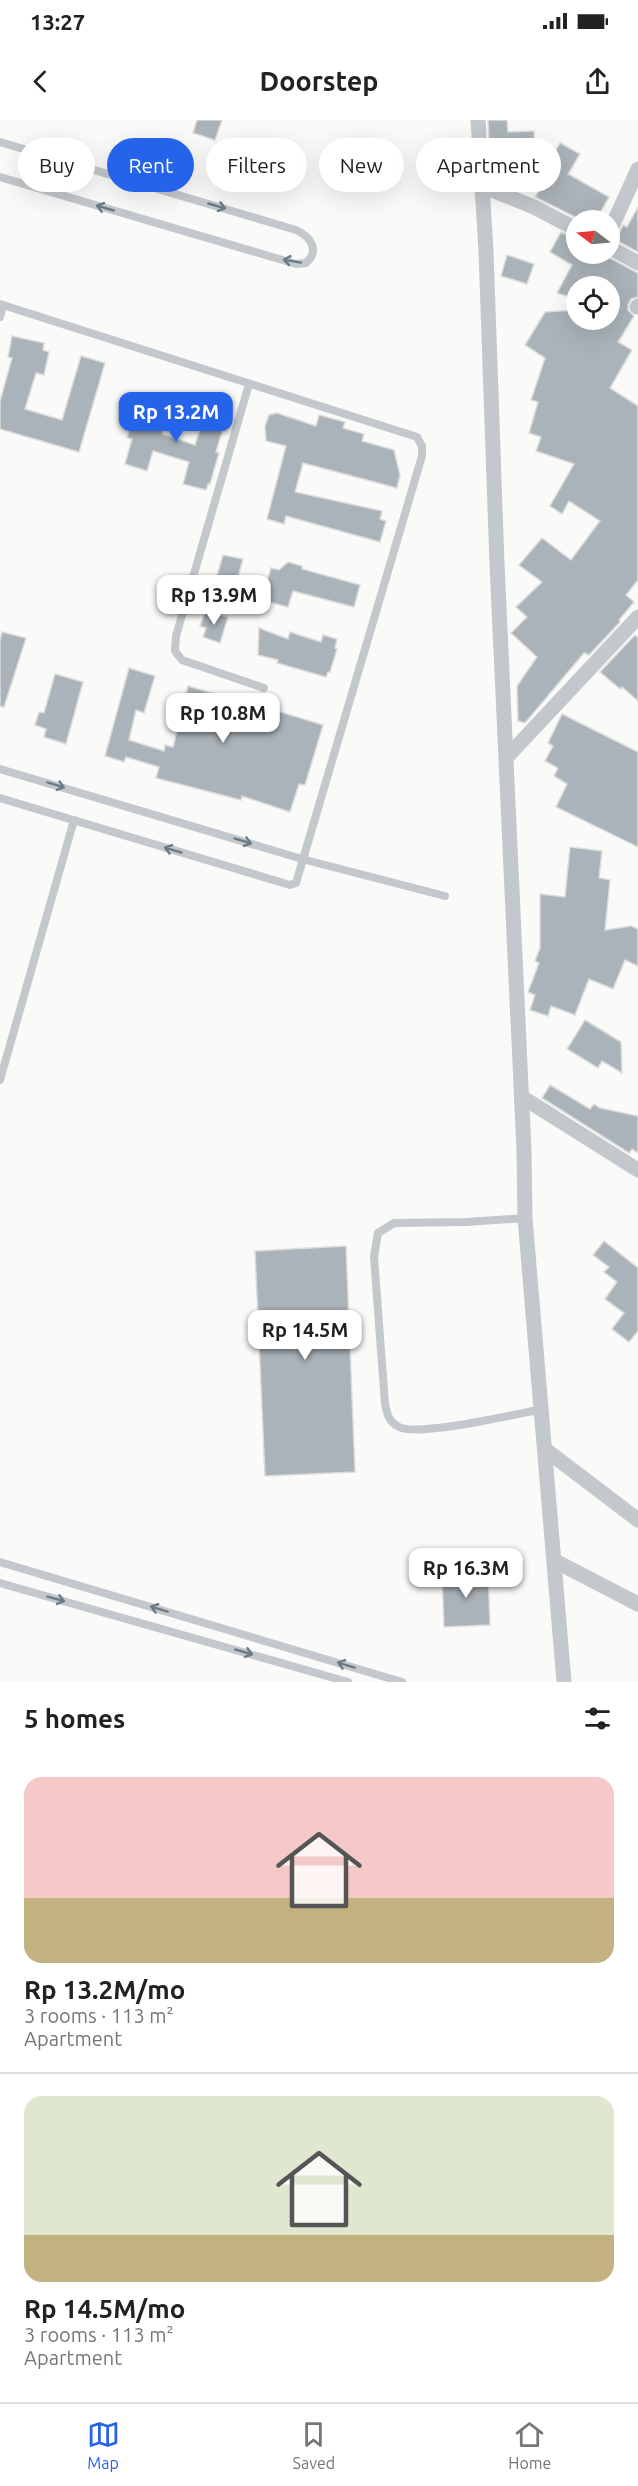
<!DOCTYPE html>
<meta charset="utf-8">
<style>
body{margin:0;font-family:Ubuntu,sans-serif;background:#f6f6f6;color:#222;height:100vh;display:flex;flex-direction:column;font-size:22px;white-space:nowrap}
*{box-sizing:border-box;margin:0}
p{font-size:20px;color:#767676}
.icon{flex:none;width:33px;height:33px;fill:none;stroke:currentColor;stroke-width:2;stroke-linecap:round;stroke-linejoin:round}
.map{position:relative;height:1562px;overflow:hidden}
.details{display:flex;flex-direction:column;background:#fff;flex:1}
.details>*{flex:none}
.guide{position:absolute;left:18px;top:18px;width:603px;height:54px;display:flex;gap:12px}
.needle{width:39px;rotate:286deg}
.buttons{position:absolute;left:566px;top:90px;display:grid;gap:12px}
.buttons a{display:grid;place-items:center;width:54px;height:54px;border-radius:50%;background:#fff;box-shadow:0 6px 24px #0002;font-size:30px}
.price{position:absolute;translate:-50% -51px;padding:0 14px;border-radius:12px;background:#fff;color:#222;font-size:20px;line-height:39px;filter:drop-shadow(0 2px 3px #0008)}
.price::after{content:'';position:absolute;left:50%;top:36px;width:18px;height:14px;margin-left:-9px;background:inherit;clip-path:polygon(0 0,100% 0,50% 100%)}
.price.active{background:#2563eb;color:#fff}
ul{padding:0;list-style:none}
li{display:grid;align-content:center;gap:12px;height:318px;padding:0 24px}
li+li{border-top:2px solid #e0e0e0}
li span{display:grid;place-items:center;height:186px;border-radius:18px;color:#555}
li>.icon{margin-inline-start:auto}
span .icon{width:108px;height:108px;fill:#fffc;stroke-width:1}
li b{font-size:26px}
h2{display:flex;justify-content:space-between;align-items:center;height:72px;padding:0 24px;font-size:26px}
.chip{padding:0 21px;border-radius:27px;background:#fff;box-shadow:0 6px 24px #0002;font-size:21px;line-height:54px}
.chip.active{background:#2563eb;color:#fff}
.status{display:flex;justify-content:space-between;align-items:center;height:42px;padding:0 30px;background:#fff;direction:ltr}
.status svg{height:16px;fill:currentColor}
header{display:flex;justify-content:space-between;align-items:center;height:78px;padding:0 24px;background:#fff;font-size:27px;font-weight:700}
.tabs{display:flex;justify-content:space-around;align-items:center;height:84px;border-top:2px solid #e0e0e0;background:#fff;font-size:16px;color:#767676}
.tabs a{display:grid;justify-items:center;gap:3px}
.tabs .active{color:#2563eb}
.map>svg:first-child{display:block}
</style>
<div class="status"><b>13:27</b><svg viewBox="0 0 49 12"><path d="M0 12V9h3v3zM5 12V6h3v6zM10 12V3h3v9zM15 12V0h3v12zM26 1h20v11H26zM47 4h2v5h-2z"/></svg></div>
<header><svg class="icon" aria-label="back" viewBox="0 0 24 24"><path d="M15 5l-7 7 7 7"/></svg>Doorstep<svg class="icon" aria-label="share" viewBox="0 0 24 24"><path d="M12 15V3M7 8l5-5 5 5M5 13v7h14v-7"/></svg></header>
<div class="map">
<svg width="638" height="1562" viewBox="0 0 638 1562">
<rect width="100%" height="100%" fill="#fafaf8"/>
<g fill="#aab3b9" stroke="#dcdcda" stroke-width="1.5">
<path d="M 197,0 L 222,0 L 215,20 L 193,13 Z"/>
<path d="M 488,0 L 507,0 L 508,12 L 534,11 L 536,57 L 491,59 Z"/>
<path d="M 560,23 L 580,34 L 568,54 L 609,77 L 596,100 L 581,100 L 535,77 L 547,57 L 541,57 Z"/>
<path d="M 638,87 L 638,132 L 616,120 L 623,105 L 627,107 Z"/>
<path d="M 561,112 L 576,119 L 576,134 L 602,134 L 638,153 L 638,177 L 631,179 L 628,185 L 628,190 L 634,196 L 618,222 L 632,230 L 610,268 L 638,286 L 638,460 L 626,475 L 634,482 L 619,500 L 620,502 L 589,535 L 584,533 L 525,603 L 518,601 L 517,566 L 537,537 L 511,513 L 527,497 L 516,487 L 542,462 L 519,445 L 542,418 L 571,440 L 600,401 L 569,381 L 562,394 L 550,386 L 574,344 L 536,331 L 541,317 L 529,313 L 538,282 L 531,280 L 545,238 L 525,225 L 545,192 L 576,190 L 576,200 L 609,200 L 609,166 L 576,166 L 576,179 L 557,173 L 572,145 L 550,132 Z"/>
<path d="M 507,135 L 534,144 L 527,164 L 501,156 Z"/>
<path d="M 12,216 L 44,223 L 43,230 L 49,232 L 44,255 L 36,253 L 25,289 L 62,300 L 81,236 L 105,243 L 79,332 L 0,309 L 0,281 L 12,238 L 8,237 Z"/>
<path d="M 139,280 L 170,290 L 162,314 L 195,325 L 208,285 L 228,291 L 216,332 L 219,333 L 210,364 L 208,364 L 206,370 L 183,364 L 189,342 L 153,331 L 147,351 L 125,344 L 132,319 L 127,318 Z"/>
<path d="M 277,293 L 316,306 L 319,295 L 345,302 L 343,308 L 364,314 L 362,321 L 394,330 L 400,355 L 397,368 L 303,343 L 295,372 L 382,391 L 380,399 L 386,401 L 380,422 L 286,396 L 284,404 L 267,399 L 286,326 L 266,321 L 265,306 L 269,295 Z"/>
<path d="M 223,435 L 243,439 L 234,472 L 214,466 Z"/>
<path d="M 288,442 L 302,446 L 302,449 L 360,465 L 354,487 L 293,471 L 288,487 L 262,480 L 271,448 L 279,450 Z"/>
<path d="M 206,490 L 228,497 L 220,523 L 203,517 L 206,508 L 200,506 Z"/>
<path d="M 259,508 L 288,519 L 290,512 L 321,522 L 323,515 L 337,519 L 335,528 L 337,529 L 330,552 L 328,552 L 326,557 L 277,543 L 278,540 L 258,535 Z"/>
<path d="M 2,512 L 26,518 L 4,587 L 0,586 L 0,520 Z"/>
<path d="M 635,515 L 638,518 L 638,581 L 622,567 L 620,569 L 600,552 Z"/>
<path d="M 129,548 L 155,556 L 144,593 L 136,590 L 129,620 L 164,631 L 165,625 L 173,627 L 188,566 L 231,579 L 238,574 L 250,578 L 251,574 L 277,582 L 274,590 L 323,605 L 305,665 L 299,664 L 290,692 L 242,676 L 241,680 L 156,658 L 159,647 L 126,637 L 124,642 L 105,636 Z"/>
<path d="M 55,554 L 83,562 L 66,624 L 44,617 L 46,609 L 35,605 L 39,592 L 44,593 Z"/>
<path d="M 562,594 L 638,632 L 638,727 L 556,687 L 567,664 L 554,656 L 558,648 L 545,641 L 553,626 L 548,623 Z"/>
<path d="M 570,727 L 602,731 L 599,758 L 610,760 L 605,810 L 631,806 L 638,809 L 638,846 L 625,840 L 613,869 L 589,859 L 575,895 L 551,886 L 548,896 L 530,890 L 535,875 L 528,872 L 539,843 L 535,841 L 540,828 L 540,774 L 565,777 Z"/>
<path d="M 585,900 L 621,922 L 622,953 L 602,941 L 598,948 L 567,929 Z"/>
<path d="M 550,965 L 590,989 L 594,984 L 600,988 L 638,996 L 638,1033 L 632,1029 L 629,1033 L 542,978 Z"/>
<path d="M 604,1121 L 638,1148 L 638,1211 L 629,1222 L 612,1209 L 624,1193 L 605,1179 L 617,1162 L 604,1152 L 609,1147 L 593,1135 Z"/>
<path d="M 346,1126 L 355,1352 L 265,1356 L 255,1131 Z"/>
<path d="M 488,1451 L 490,1505 L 444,1507 L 442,1453 Z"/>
</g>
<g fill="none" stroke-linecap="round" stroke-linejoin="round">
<g stroke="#c3c8cc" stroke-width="8">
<path d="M 0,22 L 296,110 C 311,117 320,130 306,143 L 296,144 L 0,57"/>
<path d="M 0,184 L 417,317 L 422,326 L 422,336 L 296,763 L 290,765 L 0,678"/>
<path d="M 0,197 L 3,185"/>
<path d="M 249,264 L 176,516 L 175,531 L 182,540 L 264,568"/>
<path d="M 0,649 L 302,739 L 445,776"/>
<path d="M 0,960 L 74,700"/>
<path d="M 525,1098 L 466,1102 L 394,1103 L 378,1113 L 374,1137 L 385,1284 C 387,1294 389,1302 399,1307 C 419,1317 516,1294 543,1289"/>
<path d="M 0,1442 L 402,1562"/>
<path d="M 0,1463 L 348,1562"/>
</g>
<g stroke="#c3c8cc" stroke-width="15">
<path d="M 478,0 L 486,131 L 497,444 L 524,1031 L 525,1098 L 564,1562"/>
<path d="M 482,66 L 534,87 L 576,109"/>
<path d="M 609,113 L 638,49"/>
<path d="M 609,127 L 638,143"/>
<path d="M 637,187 L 638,186"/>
<path d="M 507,637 L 638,497"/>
<path d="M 522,977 L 638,1050"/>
<path d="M 546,1330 L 638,1400"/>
<path d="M 555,1441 L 638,1484"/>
</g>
</g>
<defs><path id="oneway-shaft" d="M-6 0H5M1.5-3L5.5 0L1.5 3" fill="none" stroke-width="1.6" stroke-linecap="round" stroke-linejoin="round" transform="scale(1.5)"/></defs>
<g stroke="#6a7a87">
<use href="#oneway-shaft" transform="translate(217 86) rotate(16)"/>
<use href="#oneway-shaft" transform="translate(105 88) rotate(-164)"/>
<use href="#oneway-shaft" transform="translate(292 141) rotate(-170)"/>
<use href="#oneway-shaft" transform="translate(56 665) rotate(17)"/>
<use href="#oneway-shaft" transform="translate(243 721) rotate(17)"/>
<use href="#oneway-shaft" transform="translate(173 730) rotate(-163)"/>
<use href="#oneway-shaft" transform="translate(56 1479) rotate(15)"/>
<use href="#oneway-shaft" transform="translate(159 1489) rotate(-163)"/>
<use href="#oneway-shaft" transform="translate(244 1532) rotate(16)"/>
<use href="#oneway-shaft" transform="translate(346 1545) rotate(-163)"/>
</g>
</svg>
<div class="buttons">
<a><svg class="needle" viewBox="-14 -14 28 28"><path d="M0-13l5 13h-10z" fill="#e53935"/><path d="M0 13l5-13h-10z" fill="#767676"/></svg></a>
<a><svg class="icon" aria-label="locate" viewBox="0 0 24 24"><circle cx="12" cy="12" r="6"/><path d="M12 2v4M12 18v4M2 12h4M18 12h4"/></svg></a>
</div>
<b class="price active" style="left:176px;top:323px">Rp 13.2M</b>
<b class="price" style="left:214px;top:506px">Rp 13.9M</b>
<b class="price" style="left:223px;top:624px">Rp 10.8M</b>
<b class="price" style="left:305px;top:1241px">Rp 14.5M</b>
<b class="price" style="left:466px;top:1479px">Rp 16.3M</b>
<div class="guide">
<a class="chip">Buy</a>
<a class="chip active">Rent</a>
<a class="chip">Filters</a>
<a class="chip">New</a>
<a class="chip">Apartment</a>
</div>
</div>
<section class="details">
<h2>5 homes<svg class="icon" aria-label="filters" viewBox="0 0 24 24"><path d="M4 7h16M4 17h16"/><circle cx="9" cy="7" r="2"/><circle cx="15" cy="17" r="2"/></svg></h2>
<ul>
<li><span style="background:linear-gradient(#f6c9c9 65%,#c2b280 0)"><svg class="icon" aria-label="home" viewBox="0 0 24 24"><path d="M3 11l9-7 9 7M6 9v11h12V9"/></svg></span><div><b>Rp 13.2M/mo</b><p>3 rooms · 113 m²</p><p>Apartment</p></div></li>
<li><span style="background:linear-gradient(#dfe7d0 75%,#c2b280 0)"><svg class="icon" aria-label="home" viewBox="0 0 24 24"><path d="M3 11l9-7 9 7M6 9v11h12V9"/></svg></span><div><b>Rp 14.5M/mo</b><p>3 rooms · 113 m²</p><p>Apartment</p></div></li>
</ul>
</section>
<nav class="tabs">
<a class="active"><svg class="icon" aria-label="map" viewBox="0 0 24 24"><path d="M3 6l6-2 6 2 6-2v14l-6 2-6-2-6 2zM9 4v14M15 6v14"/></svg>Map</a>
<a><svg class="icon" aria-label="saved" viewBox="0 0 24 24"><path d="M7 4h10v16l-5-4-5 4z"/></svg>Saved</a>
<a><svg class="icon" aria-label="home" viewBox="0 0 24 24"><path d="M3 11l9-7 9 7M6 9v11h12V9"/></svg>Home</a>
</nav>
